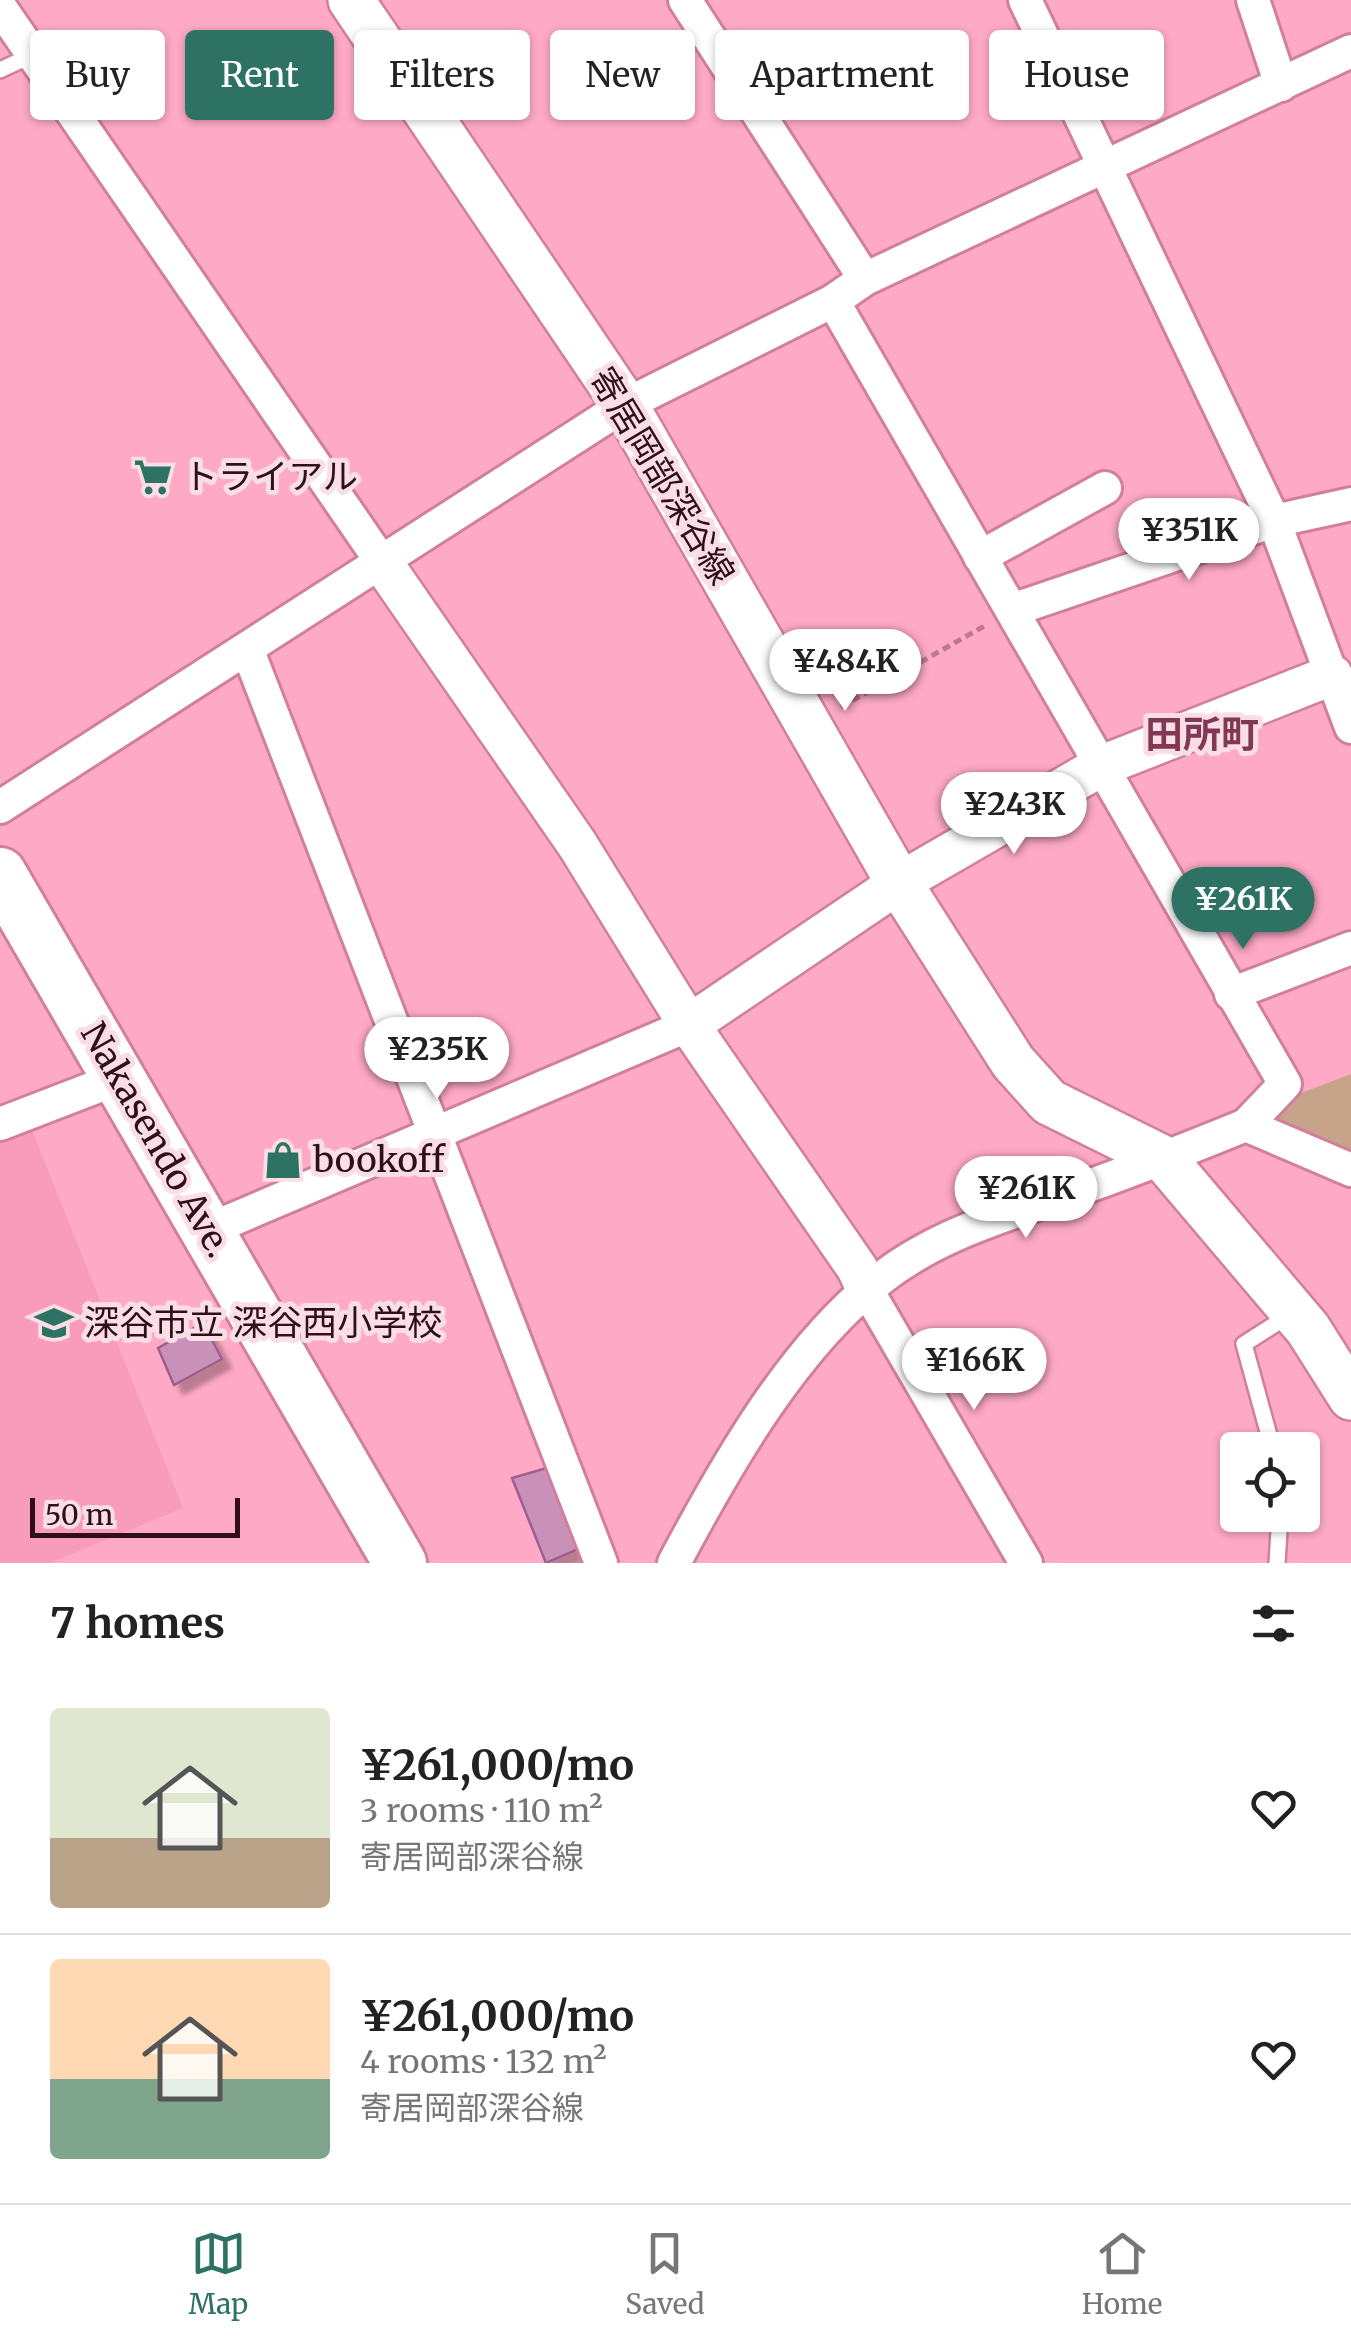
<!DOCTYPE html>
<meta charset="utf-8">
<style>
body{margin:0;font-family:Merriweather,"Noto Sans JP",serif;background:#f6f6f6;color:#222;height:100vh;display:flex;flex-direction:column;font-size:38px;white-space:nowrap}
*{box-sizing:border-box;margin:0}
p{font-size:32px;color:#767676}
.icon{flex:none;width:55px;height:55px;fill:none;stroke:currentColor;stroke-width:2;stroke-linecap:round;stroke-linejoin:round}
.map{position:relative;height:1563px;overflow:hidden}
.drawer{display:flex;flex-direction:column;background:#fff;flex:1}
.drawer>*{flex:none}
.hud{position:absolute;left:30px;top:30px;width:1292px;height:90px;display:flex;gap:20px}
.tools{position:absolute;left:1220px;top:1432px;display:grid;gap:20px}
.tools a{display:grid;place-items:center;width:100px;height:100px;border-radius:10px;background:#fff;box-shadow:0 2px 8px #0004;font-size:50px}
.scale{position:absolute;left:30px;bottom:25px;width:210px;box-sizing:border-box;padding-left:10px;border:5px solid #2e0f1b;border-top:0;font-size:28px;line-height:35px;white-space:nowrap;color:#2e0f1b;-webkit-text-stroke:8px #f9dee6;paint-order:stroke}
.price{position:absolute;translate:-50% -85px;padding:0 22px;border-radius:35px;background:#fff;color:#222;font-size:32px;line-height:65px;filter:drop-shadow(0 2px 5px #0008)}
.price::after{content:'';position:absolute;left:50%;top:60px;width:30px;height:22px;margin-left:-15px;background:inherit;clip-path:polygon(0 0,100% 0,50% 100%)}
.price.current{background:#2e7264;color:#fff}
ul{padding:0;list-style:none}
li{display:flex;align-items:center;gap:30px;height:250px;padding:0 50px}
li+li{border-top:2px solid #e0e0e0}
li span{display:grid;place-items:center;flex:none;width:280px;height:200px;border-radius:10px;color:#555}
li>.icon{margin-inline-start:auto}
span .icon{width:120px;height:120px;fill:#fffc;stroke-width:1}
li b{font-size:42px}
h2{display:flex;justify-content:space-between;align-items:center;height:120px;padding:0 50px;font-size:42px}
.pill{padding:0 35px;border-radius:10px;background:#fff;box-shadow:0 2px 8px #0004;font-size:35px;line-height:90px}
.pill.current{background:#2e7264;color:#fff}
.tab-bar{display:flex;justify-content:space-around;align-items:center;height:140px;border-top:2px solid #e0e0e0;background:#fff;font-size:28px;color:#767676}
.tab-bar a{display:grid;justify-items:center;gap:5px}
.tab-bar .current{color:#2e7264}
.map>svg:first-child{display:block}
</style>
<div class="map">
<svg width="1351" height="1563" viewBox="0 0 1351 1563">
<defs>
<filter id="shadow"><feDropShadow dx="9" dy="9" stdDeviation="2.5" flood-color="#0004"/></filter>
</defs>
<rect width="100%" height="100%" fill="#fea9c5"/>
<path fill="#f99cbc" d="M 30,1125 L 183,1508 L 50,1563 L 0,1563 L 0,1137 Z"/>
<path fill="#c7a389" d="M 1351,1074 L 1351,1159 L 1276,1126 L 1270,1105 Z"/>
<g fill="#c991b8" stroke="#9f5e8d" stroke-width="2.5" filter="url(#shadow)">
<path d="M 203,1323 L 222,1359 L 174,1385 L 158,1348 Z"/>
<path d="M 550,1467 L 583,1547 L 546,1563 L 512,1478 Z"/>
</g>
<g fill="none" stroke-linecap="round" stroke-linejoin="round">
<g stroke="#d17f9b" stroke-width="20">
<g id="service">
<path d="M 0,70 L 30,56"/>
<path d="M 1273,1450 L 1244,1344 L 1291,1314"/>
<path d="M 1277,1563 L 1280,1515"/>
</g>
</g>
<g stroke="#d17f9b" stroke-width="38">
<g id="minor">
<path d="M 685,0 L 865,279"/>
<path d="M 1025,0 L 1274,521 L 1351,727"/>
<path d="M 1253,0 L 1281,85"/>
<path d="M 0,7 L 383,564"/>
<path d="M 833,301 L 1285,1084 L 1246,1125"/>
<path d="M 980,557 L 1105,488"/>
<path d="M 1012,610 L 1274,521 L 1351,504"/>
<path d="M 248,651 L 601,1563"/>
<path d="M 0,807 L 625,405 L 833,301 L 865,279 L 1351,51"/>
<path d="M 1231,994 L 1351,948"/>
<path d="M 0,1124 L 122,1077"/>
<path d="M 208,1230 L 689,1025"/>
<path d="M 867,1290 L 1026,1563"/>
<path d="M 674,1563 C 726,1465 794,1345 883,1277 C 937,1235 1006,1215 1069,1193 C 1129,1172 1187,1149 1246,1125 L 1351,1170"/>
</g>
</g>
<g stroke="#d17f9b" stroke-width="45">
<g id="tertiary">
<path d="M 383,564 L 577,844 L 689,1025 L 857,1268 L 867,1290"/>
<path d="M 689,1025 L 899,883 L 1101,766 L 1332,675"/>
</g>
</g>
<g stroke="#d17f9b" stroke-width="50">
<path id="secondary" d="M 351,0 L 625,405 L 899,883 L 1013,1062 L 1049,1102 L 1164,1159 L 1308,1329 L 1351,1397"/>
</g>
<g stroke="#d17f9b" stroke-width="58">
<path id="trunk" d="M 0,874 L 400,1563"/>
</g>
<path stroke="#be7990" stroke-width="5" stroke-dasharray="8 5" stroke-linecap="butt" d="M 841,707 L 988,624"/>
<use href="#service" stroke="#fff" stroke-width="15"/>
<use href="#minor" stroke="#fff" stroke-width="32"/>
<use href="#tertiary" stroke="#fff" stroke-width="40"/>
<use href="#secondary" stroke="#fff" stroke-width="45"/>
<use href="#trunk" stroke="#fff" stroke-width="52"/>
</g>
<defs>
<g id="supermarket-bare" transform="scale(3)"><path d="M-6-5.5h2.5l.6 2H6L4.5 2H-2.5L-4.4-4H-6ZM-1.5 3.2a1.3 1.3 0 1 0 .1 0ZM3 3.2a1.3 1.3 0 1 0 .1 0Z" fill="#2e7264" stroke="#f9dee6" stroke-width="2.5" paint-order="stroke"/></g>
<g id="shop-bare" transform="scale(3)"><path d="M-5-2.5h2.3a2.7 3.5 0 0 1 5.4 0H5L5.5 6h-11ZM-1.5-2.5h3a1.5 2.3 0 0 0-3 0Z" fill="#2e7264" stroke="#f9dee6" stroke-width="2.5" paint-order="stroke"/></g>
<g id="school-bare" transform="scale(3)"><path d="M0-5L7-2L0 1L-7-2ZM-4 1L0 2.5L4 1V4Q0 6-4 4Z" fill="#2e7264" stroke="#f9dee6" stroke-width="2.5" paint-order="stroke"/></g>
</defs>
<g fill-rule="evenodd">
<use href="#supermarket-bare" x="153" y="477"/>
<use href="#shop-bare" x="283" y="1160"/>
<use href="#school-bare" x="54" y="1323"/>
</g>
<g text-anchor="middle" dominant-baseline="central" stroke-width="10" stroke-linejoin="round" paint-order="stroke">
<g font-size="35" fill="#2e0f1b" stroke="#f9dee6">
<text transform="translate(662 476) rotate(59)">寄居岡部深谷線</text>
<text transform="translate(156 1140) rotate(60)">Nakasendo Ave.</text>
</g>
<g font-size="35" fill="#2e0f1b" stroke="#f9dee6" text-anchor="start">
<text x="183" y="477">トライアル</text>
<text x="313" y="1160">bookoff</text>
<text x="84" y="1323">深谷市立 深谷西小学校</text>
</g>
<g font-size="38" font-weight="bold" fill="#813854" stroke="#f9dee6">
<text x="1202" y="734">田所町</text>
</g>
</g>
</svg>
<div class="tools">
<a><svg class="icon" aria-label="locate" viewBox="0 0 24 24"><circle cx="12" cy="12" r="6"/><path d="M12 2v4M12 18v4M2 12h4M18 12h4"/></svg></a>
</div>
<div class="scale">50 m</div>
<b class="price" style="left:1189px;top:583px">¥351K</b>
<b class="price" style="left:845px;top:714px">¥484K</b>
<b class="price" style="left:1014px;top:857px">¥243K</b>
<b class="price current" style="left:1243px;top:952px">¥261K</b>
<b class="price" style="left:437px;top:1102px">¥235K</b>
<b class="price" style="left:1026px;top:1241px">¥261K</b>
<b class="price" style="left:974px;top:1413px">¥166K</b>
<div class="hud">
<a class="pill">Buy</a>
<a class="pill current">Rent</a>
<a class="pill">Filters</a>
<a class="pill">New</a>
<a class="pill">Apartment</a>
<a class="pill">House</a>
</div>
</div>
<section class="drawer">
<h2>7 homes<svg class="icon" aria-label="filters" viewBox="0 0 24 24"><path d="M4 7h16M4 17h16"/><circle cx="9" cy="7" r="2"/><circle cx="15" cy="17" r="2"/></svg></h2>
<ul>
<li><span style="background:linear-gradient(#dfe7d0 65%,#b9a48a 0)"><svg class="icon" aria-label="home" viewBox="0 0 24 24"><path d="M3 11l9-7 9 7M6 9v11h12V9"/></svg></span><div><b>¥261,000/mo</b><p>3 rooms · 110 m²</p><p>寄居岡部深谷線</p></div><svg class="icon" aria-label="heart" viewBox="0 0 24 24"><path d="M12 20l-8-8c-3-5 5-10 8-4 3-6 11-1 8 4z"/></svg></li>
<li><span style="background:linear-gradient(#ffd9b3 60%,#7fa58c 0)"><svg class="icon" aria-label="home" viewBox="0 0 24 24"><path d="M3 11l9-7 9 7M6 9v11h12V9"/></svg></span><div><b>¥261,000/mo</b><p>4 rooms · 132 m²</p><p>寄居岡部深谷線</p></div><svg class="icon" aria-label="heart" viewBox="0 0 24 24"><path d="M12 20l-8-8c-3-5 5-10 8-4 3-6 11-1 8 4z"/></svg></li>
</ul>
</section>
<nav class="tab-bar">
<a class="current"><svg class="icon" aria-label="map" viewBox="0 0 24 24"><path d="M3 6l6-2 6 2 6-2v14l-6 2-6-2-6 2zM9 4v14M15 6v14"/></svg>Map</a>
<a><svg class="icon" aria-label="saved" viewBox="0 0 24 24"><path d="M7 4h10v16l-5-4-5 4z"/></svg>Saved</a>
<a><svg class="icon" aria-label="home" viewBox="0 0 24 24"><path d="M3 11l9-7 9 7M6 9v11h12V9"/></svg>Home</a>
</nav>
